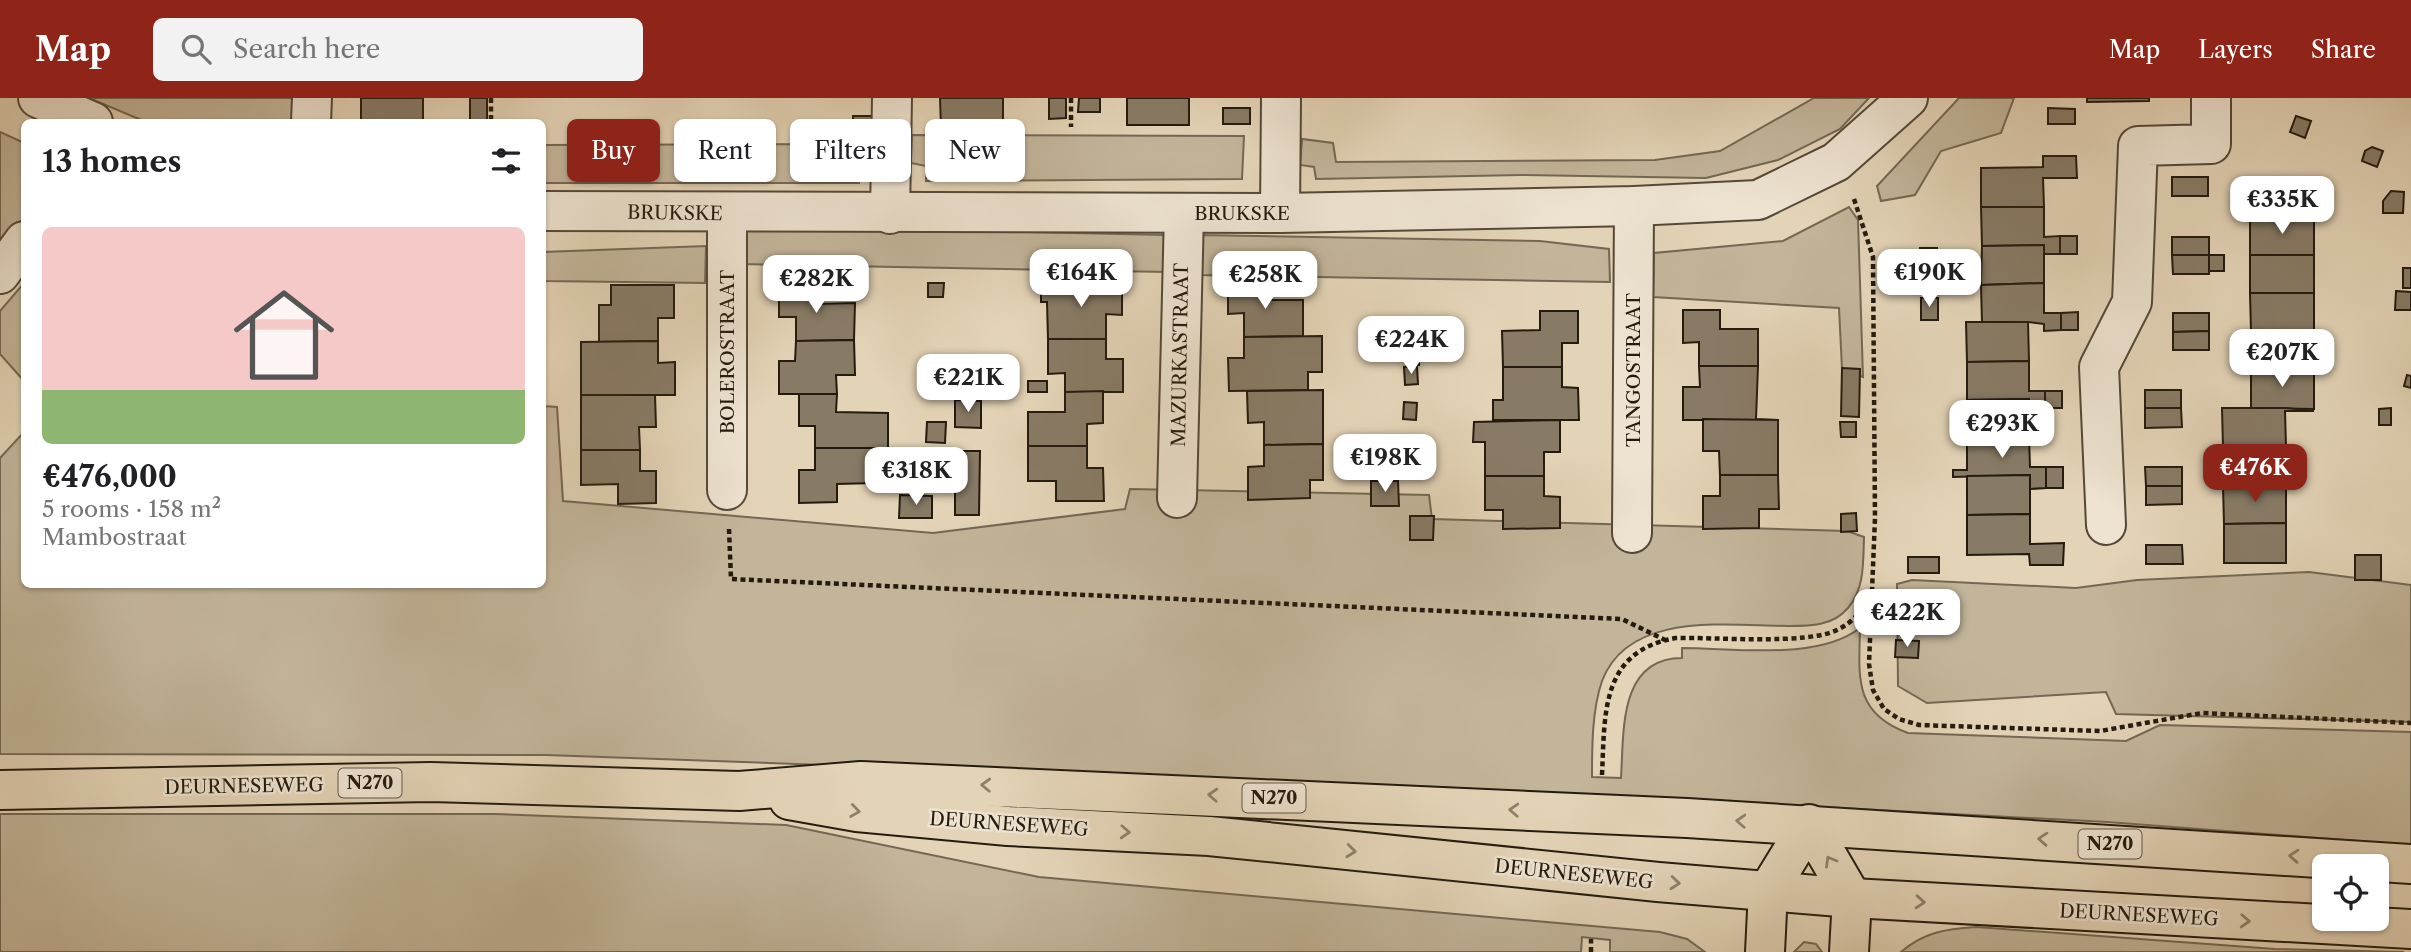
<!DOCTYPE html>
<meta charset="utf-8">
<style>
body{margin:0;font-family:"Libre Caslon Text",serif;background:#f2f2f2;color:#202124;height:100vh;display:flex;flex-direction:column;font-size:26px;white-space:nowrap}
*{box-sizing:border-box;margin:0}
p{font-size:23px;color:#757577}
.icon{flex:none;width:38px;height:38px;fill:none;stroke:currentColor;stroke-width:2;stroke-linecap:round;stroke-linejoin:round}
.map{position:relative;flex:1;overflow:hidden}
.panel{position:absolute;left:21px;top:21px;width:525px;height:469px;display:flex;flex-direction:column;background:#fff;border-radius:10px;box-shadow:0 2px 5px #0004}
.panel>*{flex:none}
.hud{position:absolute;left:567px;top:21px;width:665px;height:63px;display:flex;gap:14px}
.controls{position:absolute;left:2312px;top:756px;display:grid;gap:14px}
.controls a{display:grid;place-items:center;width:77px;height:77px;border-radius:10px;background:#fff;box-shadow:0 2px 5px #0004;font-size:35px}
.price{position:absolute;translate:-50% -60px;padding:0 16px;border-radius:14px;background:#fff;color:#222;font-size:23px;line-height:46px;filter:drop-shadow(0 2px 4px #0008)}
.price::after{content:'';position:absolute;left:50%;top:42px;width:21px;height:16px;margin-left:-10px;background:inherit;clip-path:polygon(0 0,100% 0,50% 100%)}
.price.on{background:#8f2418;color:#fff}
ul{padding:0;list-style:none}
li{display:grid;align-content:center;gap:14px;height:371px;padding:0 21px}
li span{display:grid;place-items:center;height:217px;border-radius:10px;color:#555}
li>.icon{margin-inline-start:auto}
span .icon{width:126px;height:126px;fill:#fffc;stroke-width:1}
li b{font-size:30px}
h2{display:flex;justify-content:space-between;align-items:center;height:84px;padding:0 21px;font-size:30px}
.pill{padding:0 24px;border-radius:10px;background:#fff;box-shadow:0 2px 5px #0004;font-size:24px;line-height:63px}
.pill.on{background:#8f2418;color:#fff}
header{display:flex;align-items:center;gap:42px;box-sizing:border-box;height:98px;padding:0 35px;background:#8f2418;color:#fff}
header strong{font-size:33px}
nav{display:flex;gap:38px;margin-inline-start:auto;font-size:24px}
.search{width:490px;height:63px;background:#f2f2f2;display:flex;align-items:center;gap:18px;box-sizing:border-box;padding:0 24px;border-radius:10px;color:#757577;font-size:26px}
.map>svg:first-child{display:block}
</style>
<header>
<strong>Map</strong>
<div class="search"><svg class="icon" aria-label="search" viewBox="0 0 24 24"><circle cx="10" cy="10" r="6"/><path d="M15 15l6 6"/></svg>Search here</div>
<nav><a>Map</a><a>Layers</a><a>Share</a></nav>
</header>
<div class="map">
<svg width="2411" height="854" viewBox="0 0 2411 854">
<rect width="100%" height="100%" fill="#e4d4b7"/>
<filter id="stains"><feTurbulence type="fractalNoise" baseFrequency=".00286" numOctaves="4"/><feColorMatrix values="0 0 0 0 .2 0 0 0 0 .09 0 0 0 0 .02 0 0 0 .5 -.17"/></filter>
<radialGradient id="worn" r=".72"><stop offset=".6" stop-color="#630" stop-opacity="0"/><stop offset="1" stop-color="#630" stop-opacity=".3"/></radialGradient>
<g fill="#c3b59a" stroke="#746854" stroke-width="2">
<path d="M 89,0 L 301,0 L 302,24 L 146,24 Z"/>
<path d="M 1814,0 L 1869,0 L 1840,31 L 1778,62 L 1706,80 L 1521,77 L 1316,81 L 1314,69 L 1300,67 L 1302,41 L 1333,45 L 1336,64 L 1655,62 L 1720,53 Z"/>
<path d="M 1959,0 L 2014,0 L 2001,35 L 1941,53 L 1915,97 L 1881,103 L 1877,88 Z"/>
<path d="M 0,34 L 24,45 L 24,120 L 0,153 Z"/>
<path d="M 912,37 L 1244,38 L 1242,81 L 926,83 L 926,68 L 911,65 Z"/>
<path d="M 875,46 L 875,68 L 859,69 L 859,85 L 543,85 L 542,47 Z"/>
<path d="M 1849,109 L 1858,122 L 1863,279 L 1842,271 L 1839,210 L 1653,199 L 1654,155 L 1783,143 Z"/>
<path d="M 740,128 L 1166,137 L 1167,174 L 739,166 Z"/>
<path d="M 1198,137 L 1540,143 L 1609,151 L 1610,184 L 1196,177 Z"/>
<path d="M 706,148 L 705,185 L 543,183 L 543,154 Z"/>
<path d="M 24,185 L 24,283 L 0,256 L 0,213 Z"/>
<path d="M 543,308 L 557,309 L 563,403 L 933,435 L 1125,411 L 1130,391 L 1429,397 L 1432,421 L 1847,433 L 1864,439 C 1863,464 1865,490 1848,510 C 1833,528 1810,528 1789,528 C 1729,528 1629,512 1602,583 C 1592,612 1592,649 1592,679 L 1621,680 C 1624,635 1618,560 1682,560 L 1682,550 C 1736,550 1817,563 1860,530 C 1859,579 1853,615 1908,635 L 2126,643 L 2160,627 L 2411,634 L 2411,747 L 2107,724 L 1436,689 L 546,657 L 0,656 L 0,360 L 24,334 L 24,486 L 542,486 Z"/>
<path d="M 2309,474 L 2411,487 L 2411,624 L 2116,616 L 2106,594 L 1927,605 L 1898,588 L 1897,486 L 1912,482 L 2076,490 L 2137,482 Z"/>
<path d="M 0,716 L 495,716 L 786,727 L 1039,779 L 1660,834 L 1687,841 L 1705,854 L 1610,854 L 1610,842 L 1582,839 L 1581,854 L 0,854 Z"/>
<path d="M 1976,829 L 2275,851 L 2404,854 L 1901,854 C 1924,834 1946,831 1976,829 Z"/>
<path d="M 1804,844 L 1816,846 L 1822,854 L 1794,854 Z"/>
</g>
<g fill="#887b66" stroke="#241b0f" stroke-width="2">
<rect x="361" y="0" width="62" height="24"/>
<rect x="470" y="0" width="17" height="24"/>
<path d="M 940,0 L 1003,0 L 1003,28 L 941,29 Z"/>
<path d="M 1049,0 L 1066,0 L 1066,20 L 1049,21 Z"/>
<path d="M 1079,0 L 1100,0 L 1100,14 L 1078,14 Z"/>
<rect x="1127" y="0" width="62" height="27"/>
<path d="M 2087,0 L 2149,0 L 2149,3 L 2087,4 Z"/>
<rect x="1223" y="10" width="27" height="16"/>
<path d="M 2048,10 L 2075,11 L 2075,26 L 2048,26 Z"/>
<rect x="853" y="18" width="21" height="26"/>
<path d="M 2296,18 L 2311,23 L 2305,40 L 2290,34 Z"/>
<path d="M 821,26 L 853,26 L 853,46 L 821,47 Z"/>
<path d="M 2372,49 L 2383,53 L 2377,69 L 2362,63 L 2365,53 Z"/>
<path d="M 2043,58 L 2076,58 L 2077,80 L 2043,80 L 2044,109 L 1981,109 L 1981,70 L 2043,69 Z"/>
<rect x="2172" y="79" width="36" height="19"/>
<rect x="2250" y="79" width="64" height="40"/>
<path d="M 2391,93 L 2404,94 L 2403,115 L 2383,115 L 2383,103 Z"/>
<path d="M 1981,109 L 2044,109 L 2044,139 L 2060,138 L 2060,156 L 2044,156 L 2044,147 L 1982,148 Z"/>
<rect x="2250" y="119" width="64" height="38"/>
<rect x="2060" y="138" width="17" height="18"/>
<rect x="2172" y="139" width="37" height="18"/>
<path d="M 2044,147 L 2044,185 L 1981,187 L 1982,148 Z"/>
<path d="M 1920,150 L 1937,150 L 1937,163 L 1930,171 L 1920,171 Z"/>
<path d="M 2172,157 L 2209,157 L 2209,176 L 2173,176 Z"/>
<rect x="2209" y="157" width="15" height="16"/>
<rect x="2250" y="157" width="64" height="38"/>
<rect x="2403" y="170" width="8" height="20"/>
<path d="M 1228,183 L 1265,183 L 1265,202 L 1303,202 L 1303,238 L 1244,239 L 1244,215 L 1228,216 Z"/>
<path d="M 1122,184 L 1122,217 L 1106,216 L 1106,241 L 1048,241 L 1047,204 L 1041,204 L 1041,185 Z"/>
<path d="M 928,185 L 944,185 L 943,199 L 928,199 Z"/>
<path d="M 2044,185 L 2044,215 L 2061,215 L 2061,232 L 2044,233 L 2044,226 L 2028,224 L 1982,225 L 1981,187 Z"/>
<path d="M 817,186 L 817,206 L 855,205 L 854,242 L 796,243 L 796,219 L 779,219 L 779,187 Z"/>
<path d="M 611,187 L 674,187 L 674,220 L 658,220 L 658,243 L 599,244 L 599,207 L 611,207 Z"/>
<path d="M 2396,193 L 2411,194 L 2411,212 L 2395,212 Z"/>
<path d="M 2250,195 L 2314,195 L 2314,233 L 2251,233 Z"/>
<rect x="1921" y="200" width="17" height="22"/>
<path d="M 1683,212 L 1720,212 L 1720,231 L 1758,231 L 1758,268 L 1699,268 L 1699,244 L 1683,245 Z"/>
<path d="M 1540,213 L 1578,213 L 1578,245 L 1562,245 L 1562,269 L 1503,269 L 1502,233 L 1540,232 Z"/>
<path d="M 2078,214 L 2078,232 L 2061,232 L 2061,215 Z"/>
<path d="M 2173,215 L 2209,215 L 2209,233 L 2173,234 Z"/>
<path d="M 1966,224 L 2028,224 L 2029,263 L 1967,264 Z"/>
<path d="M 2209,233 L 2209,252 L 2173,252 L 2173,234 Z"/>
<path d="M 2251,233 L 2314,233 L 2314,272 L 2251,271 Z"/>
<path d="M 1322,238 L 1322,274 L 1308,274 L 1308,292 L 1229,293 L 1228,260 L 1244,260 L 1244,239 Z"/>
<path d="M 1048,241 L 1106,241 L 1106,261 L 1123,261 L 1123,294 L 1065,294 L 1065,275 L 1048,276 Z"/>
<path d="M 854,242 L 855,277 L 836,277 L 837,296 L 779,296 L 779,263 L 795,263 L 796,243 Z"/>
<path d="M 658,243 L 658,265 L 675,264 L 675,297 L 581,297 L 581,244 Z"/>
<rect x="1407" y="250" width="12" height="17"/>
<path d="M 2029,263 L 2029,293 L 2045,293 L 2045,310 L 2029,311 L 2029,301 L 1967,302 L 1967,264 Z"/>
<path d="M 1417,268 L 1418,286 L 1405,287 L 1404,269 Z"/>
<path d="M 1699,268 L 1758,268 L 1756,321 L 1778,322 L 1683,322 L 1683,289 L 1700,289 Z"/>
<path d="M 1503,269 L 1562,269 L 1562,289 L 1578,290 L 1579,322 L 1493,322 L 1493,302 L 1503,302 Z"/>
<path d="M 1842,270 L 1860,271 L 1859,319 L 1841,318 Z"/>
<path d="M 2251,271 L 2314,272 L 2314,311 L 2251,310 Z"/>
<path d="M 2407,277 L 2411,278 L 2411,290 L 2404,288 Z"/>
<rect x="1028" y="283" width="19" height="11"/>
<path d="M 1323,292 L 1323,346 L 1264,347 L 1264,324 L 1248,325 L 1247,293 Z"/>
<rect x="2145" y="292" width="36" height="18"/>
<path d="M 1103,293 L 1103,325 L 1087,326 L 1087,348 L 1028,348 L 1028,314 L 1065,314 L 1065,294 Z"/>
<rect x="2045" y="293" width="17" height="17"/>
<path d="M 799,296 L 837,296 L 836,314 L 888,315 L 888,350 L 815,350 L 815,328 L 799,328 Z"/>
<path d="M 581,297 L 655,297 L 656,329 L 639,329 L 640,352 L 581,352 Z"/>
<path d="M 2029,301 L 2029,339 L 1967,340 L 1967,302 Z"/>
<path d="M 955,302 L 981,303 L 981,330 L 955,329 Z"/>
<path d="M 1404,304 L 1417,305 L 1416,322 L 1403,321 Z"/>
<path d="M 2145,310 L 2181,310 L 2182,329 L 2145,330 Z"/>
<path d="M 2222,310 L 2285,310 L 2314,313 L 2285,313 L 2286,349 L 2223,349 Z"/>
<path d="M 2391,310 L 2391,327 L 2379,327 L 2379,311 Z"/>
<path d="M 1703,321 L 1778,322 L 1778,377 L 1720,377 L 1719,353 L 1703,353 Z"/>
<path d="M 1560,322 L 1560,354 L 1544,354 L 1544,378 L 1485,378 L 1485,344 L 1473,344 L 1474,324 Z"/>
<path d="M 927,324 L 946,324 L 945,345 L 926,344 Z"/>
<path d="M 1840,324 L 1856,324 L 1856,339 L 1841,339 Z"/>
<path d="M 2029,339 L 2030,369 L 2046,369 L 2046,390 L 2030,391 L 2030,377 L 1953,379 L 1953,372 L 1967,372 L 1967,340 Z"/>
<path d="M 1323,346 L 1323,382 L 1310,382 L 1310,400 L 1248,402 L 1248,369 L 1264,368 L 1264,347 Z"/>
<path d="M 1028,348 L 1087,348 L 1087,370 L 1103,370 L 1104,403 L 1056,403 L 1056,383 L 1028,383 Z"/>
<path d="M 2223,349 L 2286,349 L 2286,387 L 2223,388 Z"/>
<path d="M 815,350 L 874,350 L 874,385 L 837,386 L 837,404 L 799,405 L 799,372 L 815,372 Z"/>
<path d="M 581,352 L 640,352 L 640,373 L 656,373 L 656,405 L 618,406 L 618,386 L 581,387 Z"/>
<path d="M 955,353 L 980,353 L 979,417 L 955,417 Z"/>
<rect x="2046" y="369" width="17" height="21"/>
<path d="M 2145,369 L 2182,369 L 2182,388 L 2146,388 Z"/>
<path d="M 1720,377 L 1778,377 L 1779,411 L 1759,411 L 1759,430 L 1703,431 L 1703,398 L 1720,398 Z"/>
<path d="M 2030,377 L 2030,416 L 1967,417 L 1967,378 Z"/>
<path d="M 1485,378 L 1544,378 L 1544,398 L 1560,399 L 1560,430 L 1503,431 L 1503,412 L 1485,412 Z"/>
<path d="M 1371,383 L 1398,383 L 1399,408 L 1371,408 Z"/>
<path d="M 2286,387 L 2286,425 L 2224,426 L 2223,388 Z"/>
<path d="M 2146,388 L 2182,388 L 2182,406 L 2146,407 Z"/>
<path d="M 900,397 L 932,398 L 932,420 L 899,420 Z"/>
<path d="M 1856,415 L 1857,433 L 1841,434 L 1841,416 Z"/>
<path d="M 2030,416 L 2030,446 L 2064,445 L 2063,467 L 2030,467 L 2029,456 L 1967,457 L 1967,417 Z"/>
<path d="M 1410,418 L 1434,418 L 1433,442 L 1410,442 Z"/>
<path d="M 2286,425 L 2286,465 L 2224,465 L 2224,426 Z"/>
<path d="M 2146,447 L 2182,447 L 2183,466 L 2146,466 Z"/>
<rect x="2355" y="457" width="26" height="25"/>
<rect x="1908" y="459" width="31" height="16"/>
<path d="M 1896,542 L 1919,543 L 1918,560 L 1895,559 Z"/>
</g>
<g fill="none" stroke-linecap="round" stroke-linejoin="round">
<g stroke="#544939" stroke-width="42">
<g id="street">
<path d="M 38,0 L 93,24"/>
<path d="M 311,24 L 312,0"/>
<path d="M 542,113 L 1280,115 L 1634,108 L 1758,102 L 1836,64 L 1908,0"/>
<path d="M 727,115 L 727,392"/>
<path d="M 1280,115 L 1281,0"/>
<path d="M 890,116 L 892,0"/>
<path d="M 0,176 L 24,143"/>
<path d="M 1177,400 L 1184,115"/>
<path d="M 2106,427 L 2099,269 L 2132,204 L 2138,48 L 2211,46 L 2211,0"/>
<path d="M 1632,435 L 1634,108"/>
</g>
</g>
<g stroke="#241b0f" stroke-width="42">
<g id="primary">
<path d="M 0,692 L 431,684 L 739,693 L 861,683 L 1687,720 L 2411,766"/>
<path d="M 789,702 L 857,714 L 1008,728 L 1209,738 L 1658,784 L 1852,800 L 2411,831"/>
</g>
</g>
<g stroke="#241b0f" stroke-width="42">
<path id="highway" d="M 1765,854 L 1768,793 L 1809,726 L 1852,800 L 1849,854"/>
</g>
<g stroke="#241b0f" stroke-width="4.5" stroke-dasharray="5 3.5" stroke-linecap="butt">
<path d="M 491,0 L 491,24"/>
<path d="M 1071,0 L 1071,29"/>
<path d="M 1854,101 L 1873,159 L 1875,420 L 1869,566 L 1873,592 L 1884,611 L 1899,621 L 1919,627 L 2100,633 L 2202,615 L 2411,625"/>
<path d="M 729,431 L 731,481 L 1622,521 L 1665,542"/>
<path d="M 1602,677 C 1605,616 1600,553 1676,540 C 1714,539 1807,547 1837,532 C 1854,524 1865,510 1871,492"/>
<path d="M 1591,854 L 1591,841"/>
</g>
<use href="#street" stroke="#ede3d0" stroke-width="38"/>
<use href="#primary" stroke="#e4d4b7" stroke-width="38"/>
<use href="#highway" stroke="#e4d4b7" stroke-width="38"/>
</g>
<defs><path id="oneway-chevron" d="M-2-3.5L2.5 0L-2 3.5" fill="none" stroke-width="1.6" stroke-linecap="round" stroke-linejoin="round" transform="scale(1.75)"/></defs>
<g stroke="#8e816b">
<use href="#oneway-chevron" transform="translate(986 687) rotate(-178)"/>
<use href="#oneway-chevron" transform="translate(1213 697) rotate(-177)"/>
<use href="#oneway-chevron" transform="translate(1514 712) rotate(-177)"/>
<use href="#oneway-chevron" transform="translate(855 713) rotate(8)"/>
<use href="#oneway-chevron" transform="translate(1741 723) rotate(-177)"/>
<use href="#oneway-chevron" transform="translate(1125 734) rotate(3)"/>
<use href="#oneway-chevron" transform="translate(2043 741) rotate(-176)"/>
<use href="#oneway-chevron" transform="translate(1351 753) rotate(6)"/>
<use href="#oneway-chevron" transform="translate(2294 758) rotate(-176)"/>
<use href="#oneway-chevron" transform="translate(1830 763) rotate(-120)"/>
<use href="#oneway-chevron" transform="translate(1675 785) rotate(5)"/>
<use href="#oneway-chevron" transform="translate(1920 804) rotate(4)"/>
<use href="#oneway-chevron" transform="translate(2245 823) rotate(3)"/>
</g>
<g text-anchor="middle" dominant-baseline="central" stroke-width="5" stroke-linejoin="round" paint-order="stroke">
<g fill="#ede3d0" stroke="#605749" stroke-width="2">
<rect x="338.5" y="670.5" width="63" height="29" rx="5"/>
<rect x="1242.5" y="685.5" width="63" height="29" rx="5"/>
<rect x="2078.5" y="731.5" width="63" height="29" rx="5"/>
</g>
<g font-size="18" font-weight="bold" fill="#241b0f">
<text x="370" y="685">N270</text>
<text x="1274" y="700">N270</text>
<text x="2110" y="746">N270</text>
</g>
<g font-size="19" fill="#241b0f" stroke="#ede3d0">
<text transform="translate(675 115) rotate(1)">BRUKSKE</text>
<text x="1242" y="115">BRUKSKE</text>
<text transform="translate(727 254) rotate(-90)">BOLEROSTRAAT</text>
<text transform="translate(1180 257) rotate(-89)">MAZURKASTRAAT</text>
<text transform="translate(1633 272) rotate(-90)">TANGOSTRAAT</text>
<text transform="translate(244 688) rotate(-1)">DEURNESEWEG</text>
<text transform="translate(1009 726) rotate(4)">DEURNESEWEG</text>
<text transform="translate(1574 776) rotate(6)">DEURNESEWEG</text>
<text transform="translate(2139 817) rotate(3)">DEURNESEWEG</text>
</g>
</g>
<rect width="100%" height="100%" filter="url(#stains)"/>
<rect width="100%" height="100%" fill="url(#worn)"/>
</svg>
<div class="controls">
<a><svg class="icon" aria-label="locate" viewBox="0 0 24 24"><circle cx="12" cy="12" r="6"/><path d="M12 2v4M12 18v4M2 12h4M18 12h4"/></svg></a>
</div>
<b class="price" style="left:2282px;top:138px">€335K</b>
<b class="price" style="left:1081px;top:211px">€164K</b>
<b class="price" style="left:1929px;top:211px">€190K</b>
<b class="price" style="left:1265px;top:213px">€258K</b>
<b class="price" style="left:816px;top:217px">€282K</b>
<b class="price" style="left:1411px;top:278px">€224K</b>
<b class="price" style="left:2282px;top:291px">€207K</b>
<b class="price" style="left:968px;top:316px">€221K</b>
<b class="price" style="left:2002px;top:362px">€293K</b>
<b class="price" style="left:1385px;top:396px">€198K</b>
<b class="price on" style="left:2255px;top:406px">€476K</b>
<b class="price" style="left:916px;top:409px">€318K</b>
<b class="price" style="left:1907px;top:551px">€422K</b>
<div class="hud">
<a class="pill on">Buy</a>
<a class="pill">Rent</a>
<a class="pill">Filters</a>
<a class="pill">New</a>
</div>
<section class="panel">
<h2>13 homes<svg class="icon" aria-label="filters" viewBox="0 0 24 24"><path d="M4 7h16M4 17h16"/><circle cx="9" cy="7" r="2"/><circle cx="15" cy="17" r="2"/></svg></h2>
<ul>
<li><span style="background:linear-gradient(#f6c9c9 75%,#8fb573 0)"><svg class="icon" aria-label="home" viewBox="0 0 24 24"><path d="M3 11l9-7 9 7M6 9v11h12V9"/></svg></span><div><b>€476,000</b><p>5 rooms · 158 m²</p><p>Mambostraat</p></div></li>
</ul>
</section>
</div>
